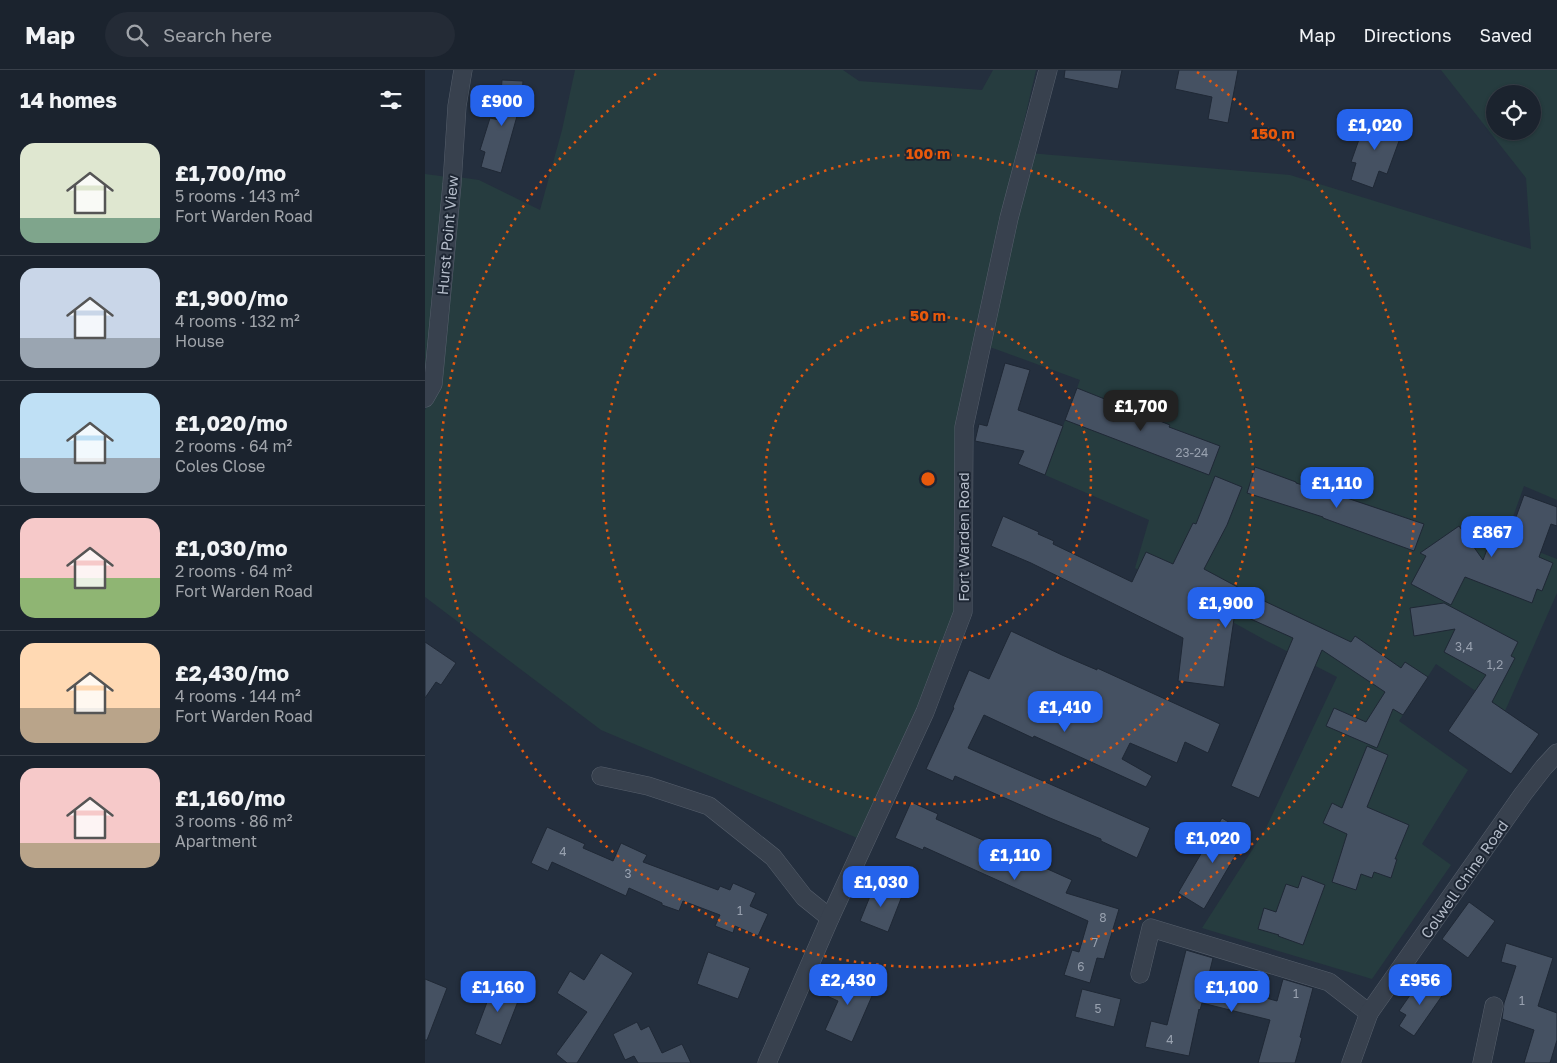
<!DOCTYPE html>
<meta charset="utf-8">
<style>
body{margin:0;font-family:"Golos Text",sans-serif;background:#242b36;color:#f1f3f6;height:100vh;display:flex;flex-direction:column;font-size:19px;white-space:nowrap}
*{box-sizing:border-box;margin:0}
p{font-size:16px;color:#a0a4aa}
.icon{flex:none;width:28px;height:28px;fill:none;stroke:currentColor;stroke-width:2;stroke-linecap:round;stroke-linejoin:round}
.map{position:relative;flex:1;overflow:hidden}
.drawer{display:flex;flex-direction:column;background:#1b232e;width:425px}
.drawer>*{flex:none}
.controls{position:absolute;left:1061px;top:15px;display:grid;gap:10px}
.controls a{display:grid;place-items:center;width:55px;height:55px;border-radius:50%;background:#1b232e;box-shadow:0 1px 4px #0004,0 0 0 1px #39404a;font-size:25px}
.price{position:absolute;translate:-50% -42px;padding:0 11px;border-radius:10px;background:#2563eb;color:#fff;font-size:16px;line-height:32px;filter:drop-shadow(0 1px 2px #0008)}
.price::after{content:'';position:absolute;left:50%;top:30px;width:15px;height:11px;margin-left:-8px;background:inherit;clip-path:polygon(0 0,100% 0,50% 100%)}
.price.on{background:#222;color:#fff}
ul{padding:0;list-style:none}
li{display:flex;align-items:center;gap:15px;height:125px;padding:0 20px}
li+li{border-top:1px solid #39404a}
li span{display:grid;place-items:center;flex:none;width:140px;height:100px;border-radius:15px;color:#555}
li>.icon{margin-inline-start:auto}
span .icon{width:60px;height:60px;fill:#fffc;stroke-width:1}
li b{font-size:21px}
h2{display:flex;justify-content:space-between;align-items:center;height:60px;padding:0 20px;font-size:21px}
header{display:flex;align-items:center;gap:30px;box-sizing:border-box;height:70px;padding:0 25px;background:#1b232e;border-bottom:1px solid #39404a}
header strong{font-size:24px}
nav{display:flex;gap:28px;margin-inline-start:auto;font-size:18px}
.search{width:350px;height:45px;background:#242b36;display:flex;align-items:center;gap:12px;box-sizing:border-box;padding:0 18px;border-radius:28px;color:#a0a4aa;font-size:19px}
main{display:flex;flex:1;min-height:0}
.map>svg:first-child{display:block}
</style>
<header>
<strong>Map</strong>
<div class="search"><svg class="icon" aria-label="search" viewBox="0 0 24 24"><circle cx="10" cy="10" r="6"/><path d="M15 15l6 6"/></svg>Search here</div>
<nav><a>Map</a><a>Directions</a><a>Saved</a></nav>
</header>
<main>
<section class="drawer">
<h2>14 homes<svg class="icon" aria-label="filters" viewBox="0 0 24 24"><path d="M4 7h16M4 17h16"/><circle cx="9" cy="7" r="2"/><circle cx="15" cy="17" r="2"/></svg></h2>
<ul>
<li><span style="background:linear-gradient(#dfe7d0 75%,#7fa58c 0)"><svg class="icon" aria-label="home" viewBox="0 0 24 24"><path d="M3 11l9-7 9 7M6 9v11h12V9"/></svg></span><div><b>£1,700/mo</b><p>5 rooms · 143 m²</p><p>Fort Warden Road</p></div></li>
<li><span style="background:linear-gradient(#c9d6e8 70%,#9aa5b1 0)"><svg class="icon" aria-label="home" viewBox="0 0 24 24"><path d="M3 11l9-7 9 7M6 9v11h12V9"/></svg></span><div><b>£1,900/mo</b><p>4 rooms · 132 m²</p><p>House</p></div></li>
<li><span style="background:linear-gradient(#bfe0f5 65%,#9aa5b1 0)"><svg class="icon" aria-label="home" viewBox="0 0 24 24"><path d="M3 11l9-7 9 7M6 9v11h12V9"/></svg></span><div><b>£1,020/mo</b><p>2 rooms · 64 m²</p><p>Coles Close</p></div></li>
<li><span style="background:linear-gradient(#f6c9c9 60%,#8fb573 0)"><svg class="icon" aria-label="home" viewBox="0 0 24 24"><path d="M3 11l9-7 9 7M6 9v11h12V9"/></svg></span><div><b>£1,030/mo</b><p>2 rooms · 64 m²</p><p>Fort Warden Road</p></div></li>
<li><span style="background:linear-gradient(#ffd9b3 65%,#b9a48a 0)"><svg class="icon" aria-label="home" viewBox="0 0 24 24"><path d="M3 11l9-7 9 7M6 9v11h12V9"/></svg></span><div><b>£2,430/mo</b><p>4 rooms · 144 m²</p><p>Fort Warden Road</p></div></li>
<li><span style="background:linear-gradient(#f6c9c9 75%,#b9a48a 0)"><svg class="icon" aria-label="home" viewBox="0 0 24 24"><path d="M3 11l9-7 9 7M6 9v11h12V9"/></svg></span><div><b>£1,160/mo</b><p>3 rooms · 86 m²</p><p>Apartment</p></div></li>
</ul>
</section>
<div class="map">
<svg width="1132" height="993" viewBox="0 0 1132 993">
<rect width="100%" height="100%" fill="#242f3e"/>
<g fill="#263c3f" fill-rule="evenodd">
<path d="M 150,0 L 418,0 L 434,11 L 557,20 L 568,0 L 611,0 L 592,82 L 865,105 L 1106,179 L 1101,108 L 1016,0 L 1132,0 L 1132,430 L 1099,416 L 1080,469 L 1132,489 L 1132,523 L 1080,641 L 1011,594 L 974,651 L 1043,700 L 997,774 L 1026,795 L 947,909 L 777,858 L 840,760 L 912,607 L 840,570 L 710,498 L 724,450 L 620,405 L 655,310 L 562,276 L 556,250 L 533,542 L 491,644 L 437,770 L 176,660 L 0,527 L 0,340 L 13,316 L 33,107 L 54,110 L 115,140 L 137,60 ZM 1070,24 L 1108,24 L 1108,61 L 1070,61 Z"/>
<path d="M 0,104 L 23,107 L 0,317 Z"/>
</g>
<g fill="#455162" stroke="#1f2835">
<path d="M 640,0 L 697,0 L 693,19 L 639,8 Z"/>
<path d="M 754,0 L 813,0 L 803,53 L 783,49 L 787,27 L 750,19 Z"/>
<path d="M 77,10 L 98,11 L 96,39 L 94,39 L 76,103 L 56,97 L 60,82 L 55,80 L 65,48 L 74,50 Z"/>
<path d="M 942,47 L 978,60 L 962,104 L 954,101 L 948,118 L 926,110 L 931,93 L 926,92 Z"/>
<path d="M 580,293 L 605,300 L 593,340 L 638,356 L 620,405 L 593,394 L 599,381 L 550,371 L 554,354 L 562,356 Z"/>
<path d="M 652,318 L 745,355 L 744,357 L 795,376 L 784,405 L 640,350 Z"/>
<path d="M 830,397 L 871,412 L 871,413 L 906,424 L 907,423 L 999,454 L 989,481 L 898,448 L 898,447 L 822,423 Z"/>
<path d="M 790,406 L 817,417 L 802,455 L 779,499 L 835,529 L 926,572 L 930,566 L 976,598 L 980,592 L 1003,607 L 978,645 L 968,639 L 952,678 L 901,656 L 909,638 L 941,652 L 960,622 L 897,580 L 834,728 L 806,716 L 868,568 L 810,542 L 799,617 L 753,611 L 758,568 L 606,493 L 566,476 L 578,446 L 614,462 L 613,464 L 629,471 L 628,474 L 707,512 L 721,482 L 748,494 L 768,453 L 771,454 Z"/>
<path d="M 1099,425 L 1132,437 L 1132,456 L 1126,454 L 1114,487 L 1128,493 L 1117,521 L 1112,519 L 1107,533 L 1040,507 L 1026,535 L 986,514 L 1001,486 L 995,483 L 1034,456 L 1058,490 L 1066,469 L 1081,475 Z"/>
<path d="M 1019,533 L 1093,572 L 1086,586 L 1090,588 L 1067,632 L 1114,664 L 1086,704 L 1023,661 L 1061,605 L 1019,582 L 1030,559 L 989,566 L 985,538 Z"/>
<path d="M 586,561 L 637,585 L 672,600 L 672,598 L 795,654 L 783,683 L 760,672 L 752,693 L 705,673 L 697,689 L 727,706 L 721,717 L 609,666 L 608,668 L 559,645 L 543,678 L 725,758 L 712,788 L 676,771 L 676,769 L 625,748 L 530,706 L 528,711 L 501,699 L 529,638 L 528,637 L 544,600 L 564,609 Z"/>
<path d="M 0,572 L 31,593 L 16,615 L 11,612 L 0,628 Z"/>
<path d="M 942,676 L 963,685 L 942,737 L 984,755 L 970,789 L 972,789 L 966,808 L 949,802 L 947,808 L 936,804 L 931,820 L 907,812 L 922,764 L 898,753 L 907,733 L 917,738 Z"/>
<path d="M 486,732 L 513,744 L 511,749 L 647,810 L 641,823 L 694,839 L 679,889 L 672,888 L 665,913 L 639,905 L 647,880 L 654,882 L 663,851 L 499,777 L 498,780 L 470,768 Z"/>
<path d="M 797,748 L 823,764 L 779,839 L 753,823 Z"/>
<path d="M 122,757 L 160,774 L 158,778 L 188,791 L 196,773 L 222,785 L 218,792 L 293,820 L 295,816 L 305,820 L 308,813 L 331,823 L 325,836 L 343,844 L 333,866 L 310,856 L 308,863 L 290,856 L 295,845 L 258,831 L 254,841 L 237,835 L 237,833 L 204,818 L 201,826 L 127,792 L 123,801 L 106,793 Z"/>
<path d="M 877,806 L 900,815 L 878,875 L 853,866 L 854,865 L 833,859 L 839,838 L 851,842 L 861,814 L 873,818 Z"/>
<path d="M 450,814 L 477,826 L 463,862 L 435,851 Z"/>
<path d="M 1044,832 L 1070,851 L 1043,888 L 1017,869 Z"/>
<path d="M 1081,873 L 1128,888 L 1113,936 L 1132,943 L 1132,970 L 1125,993 L 1099,993 L 1109,960 L 1077,949 L 1079,933 L 1091,896 L 1076,892 Z"/>
<path d="M 761,880 L 788,888 L 782,912 L 852,931 L 858,909 L 888,918 L 875,967 L 877,968 L 870,993 L 833,993 L 845,950 L 777,933 L 775,940 L 774,939 L 764,986 L 720,977 L 726,951 L 742,955 Z"/>
<path d="M 283,882 L 325,898 L 313,929 L 272,914 Z"/>
<path d="M 176,883 L 208,903 L 152,993 L 142,993 L 131,984 L 162,942 L 132,923 L 145,901 L 159,910 Z"/>
<path d="M 412,903 L 450,919 L 427,972 L 400,960 L 413,931 L 402,926 Z"/>
<path d="M 997,908 L 1019,923 L 989,966 L 974,956 L 981,945 L 974,941 Z"/>
<path d="M 0,909 L 22,918 L 2,970 L 0,970 Z"/>
<path d="M 70,911 L 97,921 L 76,975 L 50,964 Z"/>
<path d="M 657,919 L 696,929 L 689,957 L 650,947 Z"/>
<path d="M 212,952 L 216,960 L 224,956 L 237,983 L 257,974 L 266,993 L 213,993 L 209,986 L 200,990 L 188,964 Z"/>
</g>
<g fill="none" stroke-linecap="round" stroke-linejoin="round">
<g stroke="#565f6c" stroke-width="19">
<g id="minor">
<path d="M 0,328 L 8,314 L 27,114 L 32,36 L 38,0"/>
<path d="M 176,706 L 223,716 L 284,736 L 348,787 L 379,827 L 405,848"/>
<path d="M 715,904 L 726,858 L 904,912 L 944,943"/>
<path d="M 342,993 L 405,848 L 500,642 L 538,542 L 539,357 L 584,148 L 623,0"/>
<path d="M 926,993 L 944,943 L 1098,724 L 1119,697 L 1132,683"/>
<path d="M 1057,993 L 1069,936"/>
</g>
</g>
<use href="#minor" stroke="#38414e" stroke-width="18"/>
</g>
<g fill="none" stroke="#e8590c" stroke-width="2.5" stroke-dasharray="2.5 5">
<circle cx="503" cy="409" r="163"/>
<circle cx="503" cy="409" r="325"/>
<path d="M772 2A488 488 0 1 1 234 2"/>
</g>
<g text-anchor="middle" dominant-baseline="central" stroke-width="4" stroke-linejoin="round" paint-order="stroke">
<g font-size="12" fill="#98a1af">
<text x="767" y="382">23-24</text>
<text x="1039" y="576">3,4</text>
<text x="1070" y="594">1,2</text>
<text x="138" y="781">4</text>
<text x="203" y="803">3</text>
<text x="315" y="840">1</text>
<text x="678" y="847">8</text>
<text x="670" y="872">7</text>
<text x="656" y="896">6</text>
<text x="871" y="923">1</text>
<text x="1097" y="930">1</text>
<text x="673" y="938">5</text>
<text x="745" y="969">4</text>
</g>
<g font-size="15" fill="#b4bcc9" stroke="#1d2633">
<text transform="translate(22 165) rotate(-85)">Hurst Point View</text>
<text transform="translate(538 467) rotate(-90)">Fort Warden Road</text>
<text transform="translate(1039 809) rotate(-55)">Colwell Chine Road</text>
</g>
</g>
<circle cx="503" cy="409" r="8" fill="#e8590c" stroke="#1d2633" stroke-width="2.5"/>
<g font-size="15" text-anchor="middle" font-weight="bold" fill="#e8590c" stroke="#1d2633" stroke-width="4" stroke-linejoin="round" paint-order="stroke">
<text x="848" y="69">150 m</text>
<text x="503" y="89">100 m</text>
<text x="503" y="251">50 m</text>
</g>
</svg>
<div class="controls">
<a><svg class="icon" aria-label="locate" viewBox="0 0 24 24"><circle cx="12" cy="12" r="6"/><path d="M12 2v4M12 18v4M2 12h4M18 12h4"/></svg></a>
</div>
<b class="price" style="left:77px;top:57px">£900</b>
<b class="price" style="left:950px;top:81px">£1,020</b>
<b class="price on" style="left:716px;top:362px">£1,700</b>
<b class="price" style="left:912px;top:439px">£1,110</b>
<b class="price" style="left:1067px;top:488px">£867</b>
<b class="price" style="left:801px;top:559px">£1,900</b>
<b class="price" style="left:640px;top:663px">£1,410</b>
<b class="price" style="left:788px;top:794px">£1,020</b>
<b class="price" style="left:590px;top:811px">£1,110</b>
<b class="price" style="left:456px;top:838px">£1,030</b>
<b class="price" style="left:423px;top:936px">£2,430</b>
<b class="price" style="left:995px;top:936px">£956</b>
<b class="price" style="left:73px;top:943px">£1,160</b>
<b class="price" style="left:807px;top:943px">£1,100</b>
</div>
</main>
